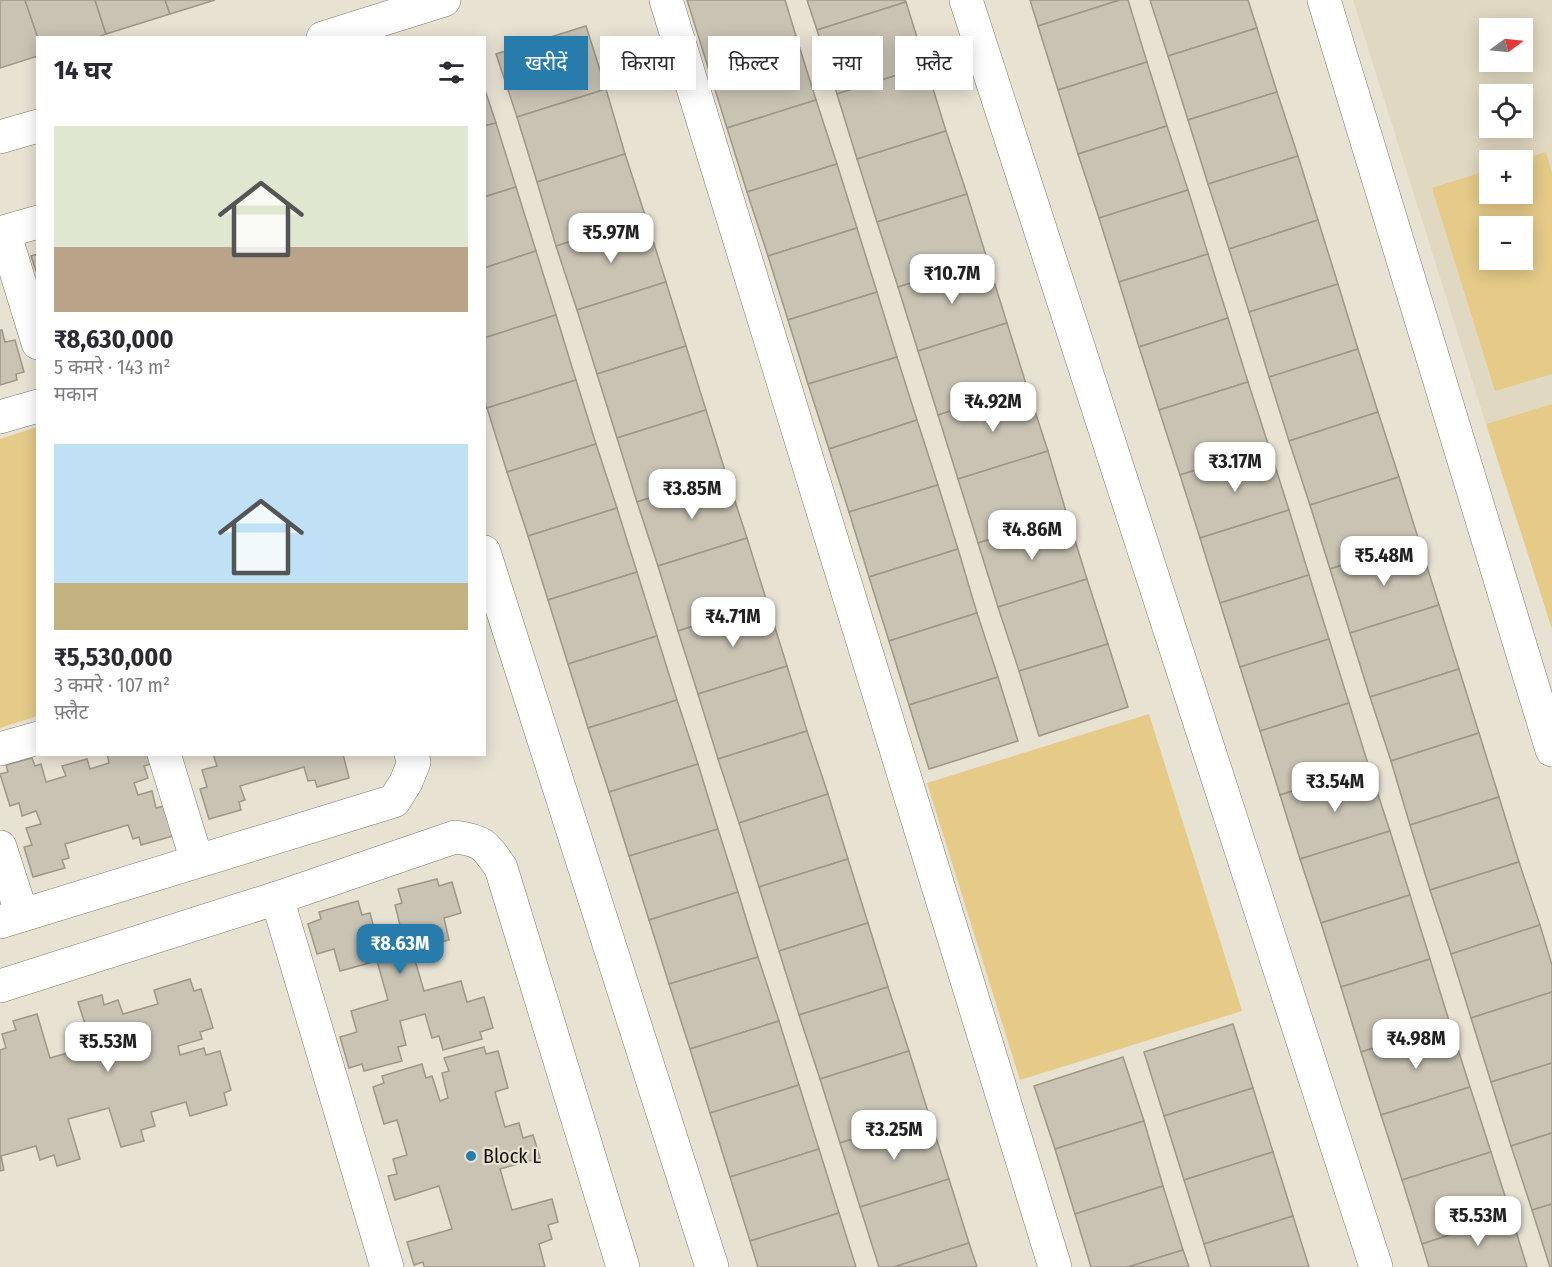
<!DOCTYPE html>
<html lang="hi">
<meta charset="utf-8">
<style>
body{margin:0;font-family:"Fira Sans Condensed","Noto Sans Devanagari",sans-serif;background:#f2f2f3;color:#2b2b33;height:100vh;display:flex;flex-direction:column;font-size:22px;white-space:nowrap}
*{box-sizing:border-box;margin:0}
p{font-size:20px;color:#7c7c81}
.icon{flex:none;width:33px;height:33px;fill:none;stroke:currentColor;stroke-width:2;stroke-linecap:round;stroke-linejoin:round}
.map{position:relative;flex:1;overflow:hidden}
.details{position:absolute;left:36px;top:36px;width:450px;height:720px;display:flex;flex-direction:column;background:#fff;border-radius:0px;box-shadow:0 3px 15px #0003}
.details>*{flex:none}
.hud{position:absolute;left:504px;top:36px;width:570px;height:54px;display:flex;gap:12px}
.needle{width:39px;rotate:75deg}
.fabs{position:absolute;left:1479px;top:18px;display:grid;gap:12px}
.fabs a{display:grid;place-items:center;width:54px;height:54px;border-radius:0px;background:#fff;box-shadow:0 3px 15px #0003;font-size:30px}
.price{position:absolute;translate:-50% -51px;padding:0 14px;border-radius:12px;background:#fff;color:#222;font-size:20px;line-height:39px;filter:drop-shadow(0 2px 3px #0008)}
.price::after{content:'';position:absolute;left:50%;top:36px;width:18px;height:14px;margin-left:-9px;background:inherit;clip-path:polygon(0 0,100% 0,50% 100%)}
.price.selected{background:#287cac;color:#fff}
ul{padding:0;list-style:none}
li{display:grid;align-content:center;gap:12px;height:318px;padding:0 18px}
li span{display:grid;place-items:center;height:186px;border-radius:0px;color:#555}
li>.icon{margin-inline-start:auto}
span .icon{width:108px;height:108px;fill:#fffc;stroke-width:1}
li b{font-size:26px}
h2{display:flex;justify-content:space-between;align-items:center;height:72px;padding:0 18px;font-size:26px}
.chip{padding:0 21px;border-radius:0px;background:#fff;box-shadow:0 3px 15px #0003;font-size:21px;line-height:54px}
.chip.selected{background:#287cac;color:#fff}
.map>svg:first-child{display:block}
</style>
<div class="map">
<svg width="1552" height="1267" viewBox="0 0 1552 1267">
<rect width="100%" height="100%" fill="#e8e2d3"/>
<path fill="#e1d8c1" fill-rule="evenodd" d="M 1353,0 L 1552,0 L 1552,404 L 1486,424 ZM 1490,28 L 1522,28 L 1522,62 L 1490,62 ZM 1490,94 L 1522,94 L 1522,128 L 1490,128 ZM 1490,160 L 1522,160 L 1522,194 L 1490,194 ZM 1490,226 L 1522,226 L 1522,260 L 1490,260 Z"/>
<g fill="#e5ca88" fill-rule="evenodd">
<path d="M 1546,152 L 1552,173 L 1552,374 L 1495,391 L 1432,188 L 1489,170 L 1490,194 L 1522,194 L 1522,160 L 1519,160 ZM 1490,226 L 1522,226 L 1522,260 L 1490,260 Z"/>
<path d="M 1552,404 L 1552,629 L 1486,424 Z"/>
<path d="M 37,427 L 37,716 L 0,728 L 0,439 Z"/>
<path d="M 1149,714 L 1242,1011 L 1020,1080 L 927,783 Z"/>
</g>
<g fill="#c9c3b4" stroke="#9d9789" stroke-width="1.5">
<path d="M 0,0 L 25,0 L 38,38 L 38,56 L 0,68 Z"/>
<path d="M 25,0 L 95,0 L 106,34 L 96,38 L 38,38 Z"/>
<path d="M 95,0 L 165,0 L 170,14 L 106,34 Z"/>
<path d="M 165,0 L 215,0 L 170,14 Z"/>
<path d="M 687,0 L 785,0 L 796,36 L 707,64 Z"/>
<path d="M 807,0 L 905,0 L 906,2 L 817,30 Z"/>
<path d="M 1030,0 L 1120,0 L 1038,26 Z"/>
<path d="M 1120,0 L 1128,0 L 1147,62 L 1058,90 L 1038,26 Z"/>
<path d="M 1150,0 L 1248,0 L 1257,28 L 1168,56 Z"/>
<path d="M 906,2 L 926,66 L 837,94 L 817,30 Z"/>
<path d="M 586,26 L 606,89 L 517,117 L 496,54 Z"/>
<path d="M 1257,28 L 1277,92 L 1188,120 L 1168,56 Z"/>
<path d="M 796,36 L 816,100 L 727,128 L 707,64 Z"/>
<path d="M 1147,62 L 1167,126 L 1078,154 L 1058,90 Z"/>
<path d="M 926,66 L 946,131 L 857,159 L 837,94 Z"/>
<path d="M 484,87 L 496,123 L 484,126 Z"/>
<path d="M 606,89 L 625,154 L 537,182 L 517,117 Z"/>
<path d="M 1277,92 L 1298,156 L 1208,184 L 1188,120 Z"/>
<path d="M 816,100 L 837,164 L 747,192 L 727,128 Z"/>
<path d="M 496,123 L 516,187 L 484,197 L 484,126 Z"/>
<path d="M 1167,126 L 1188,190 L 1099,218 L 1078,154 Z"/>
<path d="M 946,131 L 967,194 L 877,222 L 857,159 Z"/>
<path d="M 625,154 L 646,218 L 556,246 L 537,182 Z"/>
<path d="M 1298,156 L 1318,220 L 1229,249 L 1208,184 Z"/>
<path d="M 837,164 L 857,228 L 768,256 L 747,192 Z"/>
<path d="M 516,187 L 536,251 L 484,268 L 484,197 Z"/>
<path d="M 1188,190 L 1208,254 L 1119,282 L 1099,218 Z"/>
<path d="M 967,194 L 987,259 L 898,287 L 877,222 Z"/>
<path d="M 646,218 L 666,282 L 577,310 L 556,246 Z"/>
<path d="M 1318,220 L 1338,284 L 1249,312 L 1229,249 Z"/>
<path d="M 857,228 L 877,292 L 788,320 L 768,256 Z"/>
<path d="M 536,251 L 556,315 L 484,338 L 484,268 Z"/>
<path d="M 38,254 L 38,277 L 31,256 Z"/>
<path d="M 1208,254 L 1228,318 L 1139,347 L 1119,282 Z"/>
<path d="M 987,259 L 1007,323 L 918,351 L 898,287 Z"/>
<path d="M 666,282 L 686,346 L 597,374 L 577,310 Z"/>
<path d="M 1338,284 L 1358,349 L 1269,377 L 1249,312 Z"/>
<path d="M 877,292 L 897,357 L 808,384 L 788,320 Z"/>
<path d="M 556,315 L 576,380 L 487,408 L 484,399 L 484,338 Z"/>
<path d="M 1228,318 L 1248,382 L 1159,410 L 1139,347 Z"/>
<path d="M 1007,323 L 1027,387 L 938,415 L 918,351 Z"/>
<path d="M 0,330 L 2,330 L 5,342 L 15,340 L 24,372 L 16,374 L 17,380 L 0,385 Z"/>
<path d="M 686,346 L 706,410 L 617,438 L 597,374 Z"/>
<path d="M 1358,349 L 1378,412 L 1289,441 L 1269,377 Z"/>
<path d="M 897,357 L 917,420 L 829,449 L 808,384 Z"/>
<path d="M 576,380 L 596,444 L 507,472 L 487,408 Z"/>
<path d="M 1248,382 L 1269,447 L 1180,475 L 1159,410 Z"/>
<path d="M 1027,387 L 1048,451 L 958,479 L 938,415 Z"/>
<path d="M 706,410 L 726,474 L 637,502 L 617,438 Z"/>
<path d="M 1378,412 L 1399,477 L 1310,505 L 1289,441 Z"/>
<path d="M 917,420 L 938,485 L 849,512 L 829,449 Z"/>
<path d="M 596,444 L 617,508 L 528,536 L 507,472 Z"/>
<path d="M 1269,447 L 1289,510 L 1200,538 L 1180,475 Z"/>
<path d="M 1048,451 L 1067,515 L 978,543 L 958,479 Z"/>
<path d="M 726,474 L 747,538 L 658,566 L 637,502 Z"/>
<path d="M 1399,477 L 1419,541 L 1330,569 L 1310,505 Z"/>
<path d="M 938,485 L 958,549 L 869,577 L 849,512 Z"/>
<path d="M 617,508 L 637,572 L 548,600 L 528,536 Z"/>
<path d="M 1289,510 L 1309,575 L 1220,603 L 1200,538 Z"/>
<path d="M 1067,515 L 1087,579 L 998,607 L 978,543 Z"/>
<path d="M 747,538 L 767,602 L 678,631 L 658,566 Z"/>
<path d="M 1419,541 L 1439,605 L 1350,633 L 1330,569 Z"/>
<path d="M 958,549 L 977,613 L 889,641 L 869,577 Z"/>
<path d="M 637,572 L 657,636 L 568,664 L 548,600 Z"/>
<path d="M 1309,575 L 1329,639 L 1240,667 L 1220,603 Z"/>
<path d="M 1087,579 L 1108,644 L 1019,671 L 998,607 Z"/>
<path d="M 767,602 L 787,666 L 698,694 L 678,631 Z"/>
<path d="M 1439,605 L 1459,669 L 1370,697 L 1350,633 Z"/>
<path d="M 977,613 L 998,677 L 909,705 L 889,641 Z"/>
<path d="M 657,636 L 677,700 L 588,728 L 568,664 Z"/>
<path d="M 1329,639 L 1349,703 L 1260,731 L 1240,667 Z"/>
<path d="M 1108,644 L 1128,707 L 1039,736 L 1019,671 Z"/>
<path d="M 787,666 L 807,731 L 718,759 L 698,694 Z"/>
<path d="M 1459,669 L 1479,733 L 1391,761 L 1370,697 Z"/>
<path d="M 998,677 L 1018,741 L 929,769 L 909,705 Z"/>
<path d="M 677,700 L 698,764 L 609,792 L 588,728 Z"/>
<path d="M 1349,703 L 1369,767 L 1280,795 L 1260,731 Z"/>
<path d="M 807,731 L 828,794 L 739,823 L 718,759 Z"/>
<path d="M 1479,733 L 1499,797 L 1410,825 L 1391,761 Z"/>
<path d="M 107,754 L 151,754 L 154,763 L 144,766 L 148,778 L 134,783 L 138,795 L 152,791 L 156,808 L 164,806 L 173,836 L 141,845 L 139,837 L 133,839 L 128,825 L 65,844 L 69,858 L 62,860 L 65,868 L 33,877 L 24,847 L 32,845 L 26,828 L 41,824 L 36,811 L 22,816 L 19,803 L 10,806 L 0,774 L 8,772 L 6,765 L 32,758 L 35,766 L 41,764 L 46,782 L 66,776 L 62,766 L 87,759 L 90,769 L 109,763 Z"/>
<path d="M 213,754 L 343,754 L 349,778 L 317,787 L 315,780 L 308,781 L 304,767 L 240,786 L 245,800 L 239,802 L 241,810 L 209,819 L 200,789 L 207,787 L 202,770 L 217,766 Z"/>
<path d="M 698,764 L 718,829 L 629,856 L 609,792 Z"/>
<path d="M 1369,767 L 1390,831 L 1300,859 L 1280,795 Z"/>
<path d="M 828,794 L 848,859 L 759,887 L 739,823 Z"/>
<path d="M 1499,797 L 1519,862 L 1430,890 L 1410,825 Z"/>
<path d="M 718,829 L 738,892 L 649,920 L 629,856 Z"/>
<path d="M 1390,831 L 1410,895 L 1321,923 L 1300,859 Z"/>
<path d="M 848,859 L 868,923 L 779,951 L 759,887 Z"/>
<path d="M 1519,862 L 1540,925 L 1451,954 L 1430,890 Z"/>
<path d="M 437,879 L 439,886 L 452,882 L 461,913 L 444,918 L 449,940 L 412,950 L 424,991 L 461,981 L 467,1002 L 484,997 L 493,1028 L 480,1032 L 482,1039 L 443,1050 L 439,1036 L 432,1038 L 425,1014 L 400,1021 L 406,1045 L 398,1047 L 402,1061 L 364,1071 L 362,1064 L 349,1068 L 340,1037 L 357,1032 L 351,1011 L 388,1000 L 377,961 L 340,971 L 334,949 L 317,954 L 308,924 L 321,919 L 319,912 L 358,901 L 362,915 L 370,913 L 376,936 L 401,929 L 395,905 L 402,903 L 398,889 Z"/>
<path d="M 738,892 L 758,957 L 669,984 L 649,920 Z"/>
<path d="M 1410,895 L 1430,959 L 1341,987 L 1321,923 Z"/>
<path d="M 868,923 L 888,987 L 799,1015 L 779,951 Z"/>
<path d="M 1540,925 L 1552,965 L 1552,992 L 1471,1018 L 1451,954 Z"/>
<path d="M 758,957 L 779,1021 L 690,1049 L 669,984 Z"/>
<path d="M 1430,959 L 1450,1024 L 1361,1052 L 1341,987 Z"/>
<path d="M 190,979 L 194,991 L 201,989 L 213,1028 L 200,1032 L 202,1039 L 178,1046 L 180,1055 L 204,1048 L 206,1055 L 220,1051 L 231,1090 L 224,1093 L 227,1105 L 190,1116 L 186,1102 L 151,1112 L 155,1126 L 141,1130 L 144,1141 L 121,1147 L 109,1108 L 68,1119 L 80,1159 L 57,1166 L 54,1155 L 40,1160 L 36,1146 L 1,1156 L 4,1170 L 0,1171 L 0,1050 L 6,1048 L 2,1034 L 16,1030 L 13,1021 L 37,1014 L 50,1058 L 92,1046 L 78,1002 L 102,995 L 104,1005 L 118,1000 L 123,1014 L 158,1004 L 154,990 Z"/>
<path d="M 888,987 L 909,1051 L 820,1079 L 799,1015 Z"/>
<path d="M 1552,992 L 1552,1063 L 1491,1082 L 1471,1018 Z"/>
<path d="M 779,1021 L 799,1085 L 710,1113 L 690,1049 Z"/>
<path d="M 1233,1024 L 1253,1088 L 1164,1116 L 1144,1052 Z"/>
<path d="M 1450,1024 L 1470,1087 L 1381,1115 L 1361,1052 Z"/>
<path d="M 484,1047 L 486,1054 L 498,1051 L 508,1088 L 495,1092 L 505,1127 L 519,1123 L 523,1138 L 533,1135 L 540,1158 L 500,1169 L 512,1210 L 552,1199 L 558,1222 L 548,1225 L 552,1239 L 539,1244 L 545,1267 L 424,1267 L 423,1262 L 414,1265 L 407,1242 L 452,1229 L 439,1186 L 395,1200 L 388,1176 L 397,1174 L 393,1159 L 407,1155 L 397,1120 L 384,1124 L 373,1087 L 384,1083 L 382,1076 L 422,1064 L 426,1078 L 432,1076 L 440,1101 L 448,1098 L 442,1073 L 449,1071 L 444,1058 Z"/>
<path d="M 909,1051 L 929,1115 L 840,1143 L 820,1079 Z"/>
<path d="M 1123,1057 L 1144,1121 L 1055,1149 L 1034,1086 Z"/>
<path d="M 1552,1063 L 1552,1133 L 1511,1146 L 1491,1082 Z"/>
<path d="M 799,1085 L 819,1149 L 730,1177 L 710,1113 Z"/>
<path d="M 1470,1087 L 1491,1152 L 1402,1180 L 1381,1115 Z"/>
<path d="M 1253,1088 L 1273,1152 L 1184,1180 L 1164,1116 Z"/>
<path d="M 929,1115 L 949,1179 L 860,1207 L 840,1143 Z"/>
<path d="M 1144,1121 L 1163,1186 L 1075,1214 L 1055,1149 Z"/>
<path d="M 1552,1133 L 1552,1204 L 1532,1210 L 1511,1146 Z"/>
<path d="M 819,1149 L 839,1213 L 750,1241 L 730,1177 Z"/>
<path d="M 1273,1152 L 1293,1216 L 1204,1244 L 1184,1180 Z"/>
<path d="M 1491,1152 L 1511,1215 L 1422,1244 L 1402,1180 Z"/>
<path d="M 949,1179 L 969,1243 L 894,1267 L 879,1267 L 860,1207 Z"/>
<path d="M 1163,1186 L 1183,1250 L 1128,1267 L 1091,1267 L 1075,1214 Z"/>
<path d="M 1552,1204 L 1552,1267 L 1550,1267 L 1532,1210 Z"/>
<path d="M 839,1213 L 856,1267 L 758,1267 L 750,1241 Z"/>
<path d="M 1511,1215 L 1527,1267 L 1429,1267 L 1422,1244 Z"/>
<path d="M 1293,1216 L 1309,1267 L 1211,1267 L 1204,1244 Z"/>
<path d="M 969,1243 L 977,1267 L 894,1267 Z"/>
<path d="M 1183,1250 L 1189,1267 L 1128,1267 Z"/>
</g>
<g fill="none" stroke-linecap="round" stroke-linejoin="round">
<g stroke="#7d786a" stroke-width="34">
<g id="street">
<path d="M 666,0 L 1055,1267"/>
<path d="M 966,0 L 1376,1267"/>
<path d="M 1324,0 L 1552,750"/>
<path d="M 323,38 L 444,0"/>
<path d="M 0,137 L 38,126"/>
<path d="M 4,232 L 38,343"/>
<path d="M 0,233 L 38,222"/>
<path d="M 0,417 L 38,406"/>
<path d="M 484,552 L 712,1267"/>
<path d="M 0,749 L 38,738"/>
<path d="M 164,754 L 197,861"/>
<path d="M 0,847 L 22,915"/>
<path d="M 277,898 L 387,1267"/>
<path d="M 0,922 L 394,801 L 406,782 L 414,762 L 411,754"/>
<path d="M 0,986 L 277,898 L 455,837 C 484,841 485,845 501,868 L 623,1267"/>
</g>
</g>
<use href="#street" stroke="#fff" stroke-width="33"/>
</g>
<circle fill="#287cac" stroke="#e8e2d3" stroke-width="2" cx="471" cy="1156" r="6"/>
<g text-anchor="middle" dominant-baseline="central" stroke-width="4.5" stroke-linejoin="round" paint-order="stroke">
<g font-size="20" fill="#13110c" stroke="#e8e2d3" text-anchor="start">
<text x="483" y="1156">Block L</text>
</g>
</g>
</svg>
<div class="fabs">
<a><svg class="needle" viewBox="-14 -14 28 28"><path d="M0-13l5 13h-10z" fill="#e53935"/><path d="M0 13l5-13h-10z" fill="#7c7c81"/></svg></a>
<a><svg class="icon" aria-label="locate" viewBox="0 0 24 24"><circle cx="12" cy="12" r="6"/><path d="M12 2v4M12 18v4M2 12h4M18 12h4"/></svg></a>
<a>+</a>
<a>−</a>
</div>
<b class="price" style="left:611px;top:264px">₹5.97M</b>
<b class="price" style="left:952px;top:305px">₹10.7M</b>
<b class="price" style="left:993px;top:433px">₹4.92M</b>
<b class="price" style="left:1235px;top:493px">₹3.17M</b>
<b class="price" style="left:692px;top:520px">₹3.85M</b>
<b class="price" style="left:1032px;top:561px">₹4.86M</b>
<b class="price" style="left:1384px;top:587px">₹5.48M</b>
<b class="price" style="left:733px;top:648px">₹4.71M</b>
<b class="price" style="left:1335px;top:813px">₹3.54M</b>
<b class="price selected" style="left:400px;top:975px">₹8.63M</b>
<b class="price" style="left:1416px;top:1070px">₹4.98M</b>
<b class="price" style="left:108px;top:1073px">₹5.53M</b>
<b class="price" style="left:894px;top:1161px">₹3.25M</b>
<b class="price" style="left:1478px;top:1247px">₹5.53M</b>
<div class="hud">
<a class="chip selected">खरीदें</a>
<a class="chip">किराया</a>
<a class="chip">फ़िल्टर</a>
<a class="chip">नया</a>
<a class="chip">फ़्लैट</a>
</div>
<section class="details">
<h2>14 घर<svg class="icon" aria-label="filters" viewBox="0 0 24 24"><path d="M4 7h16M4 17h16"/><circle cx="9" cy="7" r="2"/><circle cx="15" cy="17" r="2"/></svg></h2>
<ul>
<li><span style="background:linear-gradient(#dfe7d0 65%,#b9a48a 0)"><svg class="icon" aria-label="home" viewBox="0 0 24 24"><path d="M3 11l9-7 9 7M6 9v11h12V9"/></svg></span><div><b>₹8,630,000</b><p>5 कमरे · 143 m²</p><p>मकान</p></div></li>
<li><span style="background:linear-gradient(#bfe0f5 75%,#c2b280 0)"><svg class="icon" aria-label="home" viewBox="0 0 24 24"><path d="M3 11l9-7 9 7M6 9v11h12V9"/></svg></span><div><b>₹5,530,000</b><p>3 कमरे · 107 m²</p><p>फ़्लैट</p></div></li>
</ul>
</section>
</div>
